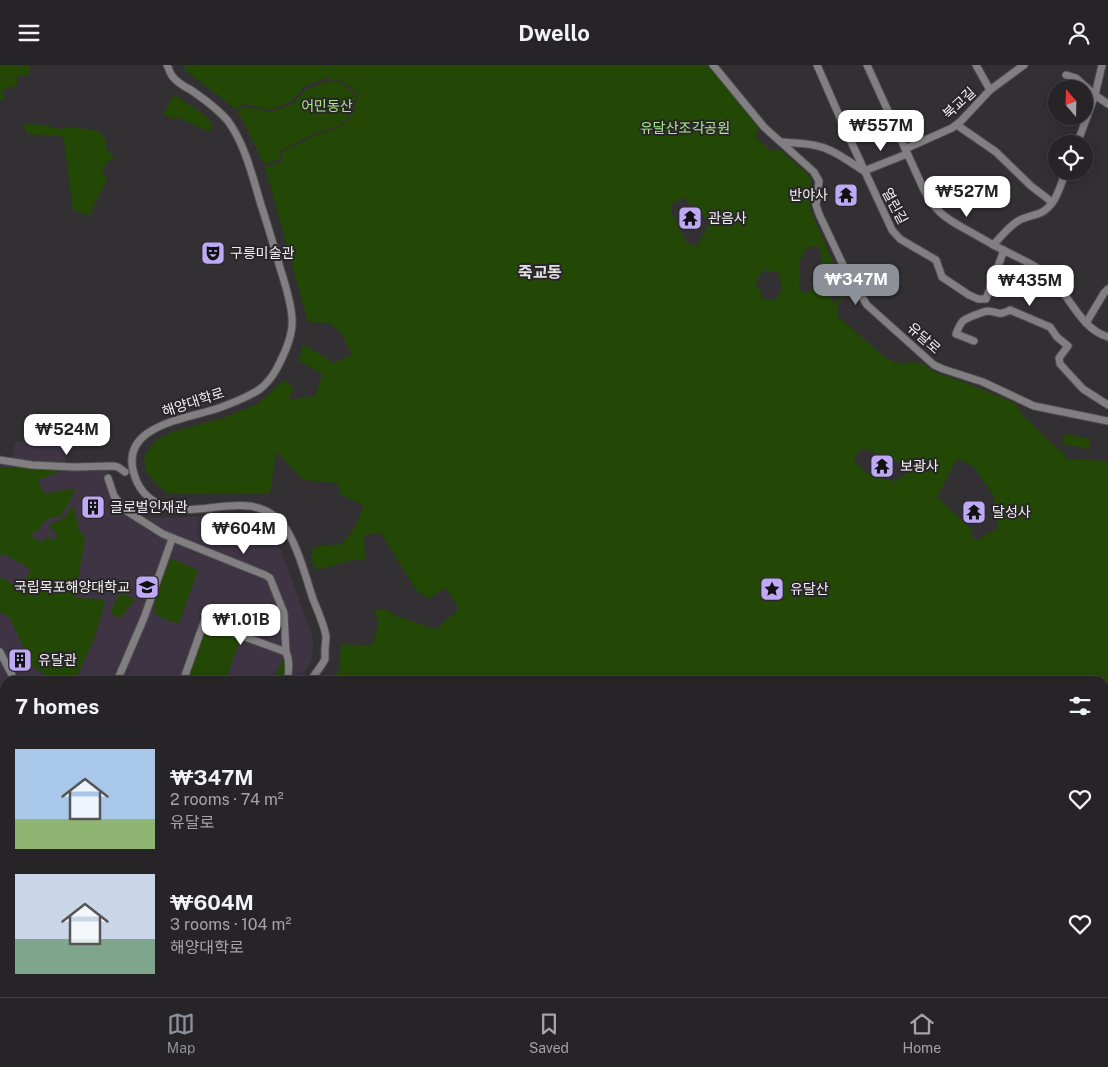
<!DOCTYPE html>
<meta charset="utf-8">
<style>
body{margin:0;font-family:"Public Sans","Noto Sans KR",sans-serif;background:#2e2c2e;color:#f1f3f6;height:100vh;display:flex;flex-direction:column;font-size:19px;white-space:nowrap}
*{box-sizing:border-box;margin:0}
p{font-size:16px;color:#a4a4a7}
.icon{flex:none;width:28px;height:28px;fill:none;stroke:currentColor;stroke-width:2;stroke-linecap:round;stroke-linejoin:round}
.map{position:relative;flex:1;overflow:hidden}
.sheet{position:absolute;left:0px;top:611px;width:1109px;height:321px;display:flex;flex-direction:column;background:#262426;border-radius:15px 15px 0 0;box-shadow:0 2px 12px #0003,0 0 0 1px #424143}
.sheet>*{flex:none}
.needle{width:32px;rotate:340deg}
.fabs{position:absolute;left:1048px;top:15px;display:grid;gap:10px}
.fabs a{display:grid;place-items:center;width:45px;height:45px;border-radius:50%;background:#262426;box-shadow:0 2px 12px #0003,0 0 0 1px #424143;font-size:25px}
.price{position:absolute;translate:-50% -42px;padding:0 11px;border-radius:10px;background:#fff;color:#222;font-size:16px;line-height:32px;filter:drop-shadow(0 1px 2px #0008)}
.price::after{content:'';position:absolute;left:50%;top:30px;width:15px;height:11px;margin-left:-8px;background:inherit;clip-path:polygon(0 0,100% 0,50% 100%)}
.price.selected{background:#8c9099;color:#fff}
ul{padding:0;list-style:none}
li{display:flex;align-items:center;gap:15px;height:125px;padding:0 15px}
li span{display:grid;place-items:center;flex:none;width:140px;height:100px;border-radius:0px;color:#555}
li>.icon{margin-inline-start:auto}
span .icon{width:60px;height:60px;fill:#fffc;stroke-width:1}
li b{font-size:21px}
h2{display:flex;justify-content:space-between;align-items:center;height:60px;padding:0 15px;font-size:21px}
header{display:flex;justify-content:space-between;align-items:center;height:65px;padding:0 15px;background:#262426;font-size:22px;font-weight:700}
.tabs{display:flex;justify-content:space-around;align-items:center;height:70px;border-top:1px solid #424143;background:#262426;font-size:14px;color:#a4a4a7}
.tabs a{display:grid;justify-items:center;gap:2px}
.tabs .selected{color:#8c9099}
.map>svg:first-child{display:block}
</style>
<header><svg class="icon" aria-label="menu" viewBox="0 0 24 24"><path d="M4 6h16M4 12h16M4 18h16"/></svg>Dwello<svg class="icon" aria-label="person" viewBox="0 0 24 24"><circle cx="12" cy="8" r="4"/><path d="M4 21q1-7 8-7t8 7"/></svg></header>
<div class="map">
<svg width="1108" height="932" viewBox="0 0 1108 932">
<rect width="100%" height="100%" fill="#333033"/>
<path fill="#3f3444" d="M 59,374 L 61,376 L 66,390 L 65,398 L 67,404 L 107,403 L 112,422 L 118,435 L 135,449 L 147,452 L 167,453 L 241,449 L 259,455 L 276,472 L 313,573 L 313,584 L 311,596 L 307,603 L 297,616 L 5,616 L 5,707 L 0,705 L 0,397 L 11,399 L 15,377 Z"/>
<g fill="#234805" fill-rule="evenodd">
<path d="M 0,0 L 30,0 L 29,9 L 16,12 L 18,20 L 8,23 L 2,27 L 5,34 L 3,35 L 0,34 Z"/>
<path d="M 183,0 L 714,0 L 739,39 L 757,61 L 759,67 L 754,71 L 772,86 L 779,84 L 811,112 L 810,144 L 846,228 L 838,239 L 837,251 L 887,294 L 902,299 L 909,297 L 924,299 L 932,306 L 971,320 L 1015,338 L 1022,349 L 1050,377 L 1066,390 L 1066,394 L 1107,396 L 1108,394 L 1108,932 L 929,932 L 940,928 L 1104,928 L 1104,616 L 331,616 L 339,605 L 341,579 L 372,581 L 379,557 L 373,545 L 385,544 L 392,549 L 416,558 L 436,564 L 459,544 L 446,523 L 428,534 L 416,525 L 380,467 L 364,471 L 365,494 L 353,495 L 316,505 L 312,497 L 313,482 L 342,479 L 356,460 L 364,441 L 340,429 L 338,418 L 303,415 L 276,386 L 270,429 L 223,428 L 184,429 L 167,428 L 157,419 L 146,406 L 144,392 L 155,376 L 172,367 L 223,353 L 257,339 L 284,315 L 293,322 L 289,335 L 315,331 L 323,309 L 299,296 L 303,279 L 334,298 L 352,289 L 341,268 L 330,258 L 308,257 L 265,102 L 282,97 L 281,89 C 289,80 302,81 310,72 L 342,61 L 355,45 L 358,30 L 343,16 L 326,13 L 305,21 L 290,37 L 270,45 L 245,39 L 236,44 L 186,6 ZM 683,132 L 692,141 L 694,145 L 702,148 L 709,159 L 697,181 L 687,178 L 682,170 L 671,147 L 672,139 ZM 820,181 C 821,200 828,218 840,232 L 835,239 L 829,232 L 830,229 L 827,223 L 818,223 L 803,228 L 799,222 L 800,196 L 808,182 ZM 765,205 L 778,207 L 782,224 L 775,235 L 761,233 L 761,225 L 756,222 L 758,212 ZM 862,383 L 902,399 L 907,404 L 906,409 L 896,416 L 883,414 L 864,407 L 853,394 ZM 957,394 L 973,401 L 993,430 L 998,463 L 977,475 L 972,472 L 972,465 L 937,432 Z"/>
<path d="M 329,16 L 341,17 L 356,31 L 353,44 L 341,60 L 309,70 C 301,79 287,79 279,88 L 280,94 L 264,99 L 244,57 L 237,46 L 246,42 L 271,47 L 293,39 L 307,24 Z"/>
<path d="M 176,31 L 202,48 L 213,59 L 210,67 L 179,53 L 174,54 L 163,49 L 172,32 Z"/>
<path d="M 24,59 L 45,60 L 60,64 L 70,62 L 99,66 L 106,74 L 106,83 L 114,93 L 105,98 L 105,102 L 101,105 L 106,112 L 108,112 L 89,151 L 73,145 L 64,75 L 61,71 L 26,69 Z"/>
<path d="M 1064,369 L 1091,374 L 1089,384 L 1062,379 Z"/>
<path d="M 0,402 L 20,402 L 57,404 L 58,408 L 38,415 L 44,429 L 75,423 L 71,434 L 61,451 C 57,452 51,452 48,454 C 43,457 40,463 36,467 L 34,466 L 31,471 L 41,477 L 48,471 L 52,475 L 57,473 L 55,466 L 49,462 L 50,459 C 63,455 66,452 74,440 L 78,463 L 85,473 L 75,533 L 103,534 L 105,538 L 94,574 L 75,616 L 53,616 L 45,611 L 31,599 L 10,553 L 0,547 L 0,512 L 20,523 L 31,504 L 2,488 L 0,491 Z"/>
<path d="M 171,493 L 198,505 L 179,558 L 169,556 L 155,549 C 152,532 165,509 171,493 Z"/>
<path d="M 120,528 L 132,533 L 135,535 L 120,553 L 111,549 L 113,541 Z"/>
<path d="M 207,561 L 245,575 L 244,578 L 239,577 L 225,616 L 187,616 Z"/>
<path d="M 284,591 C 288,598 285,608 283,616 L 273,616 Z"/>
<path d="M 559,928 L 609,928 L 604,932 L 564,932 Z"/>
<path d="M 824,928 L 887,928 L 885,932 L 860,932 L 840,928 L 834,932 L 827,932 Z"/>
</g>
<path fill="#23646e" d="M 0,705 L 5,707 L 5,928 L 483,928 L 489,932 L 0,932 Z"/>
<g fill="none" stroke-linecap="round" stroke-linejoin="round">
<g stroke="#4f4c4f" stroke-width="9">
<g id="minor">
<path d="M 167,0 C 169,4 170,9 173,12 C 177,17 185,22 191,25 C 204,34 218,44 228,56 C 246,81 253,114 262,143 C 269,164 275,185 281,206 C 286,222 291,237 292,253 C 293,264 290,274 286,284 C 280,298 273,314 260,324 C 247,333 230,339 216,344 C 179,355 113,363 137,417 C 141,426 147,432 155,437 C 193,460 247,420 281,457 C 296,474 306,513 313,534 C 317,544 325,562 326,572 C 326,576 325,581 325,585 C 325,588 325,591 325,594 C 322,601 314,610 310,616"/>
<path d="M 713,0 L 764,62 L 814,107 L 819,116 L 816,140 L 819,149 L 845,204 L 867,240 L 934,300 L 943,304 L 983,317 L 1034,341 L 1108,356"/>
<path d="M 817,0 L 842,57 L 892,165 L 900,174 L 936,195 L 942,212 L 969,230 L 978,234 L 986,234 L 1004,185"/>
<path d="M 867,0 L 924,125 C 928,132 932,139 937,144 C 944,153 955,158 965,164 C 978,171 991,179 1005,186 C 1019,193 1033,199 1045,208 C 1069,226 1078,263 1108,272"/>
<path d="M 976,0 L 990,25"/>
<path d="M 1066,10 L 1076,13 L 1095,30 L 1108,39"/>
<path d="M 957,60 L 996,87 L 1031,121 L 1052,137"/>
<path d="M 781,77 C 792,78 803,78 813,80 C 832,83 848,96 864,106 L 907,89"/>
<path d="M 1077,79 L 1095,30 L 1102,0"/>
<path d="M 905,84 L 952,63 L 961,56 L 990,25 L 1024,0"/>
<path d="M 993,180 C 1001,172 1008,162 1018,156 C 1024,152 1033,151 1040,148 C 1056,141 1060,121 1066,106"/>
<path d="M 1086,258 L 1104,228 L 1108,224"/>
<path d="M 974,276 L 956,269 C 961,256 962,255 975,250 C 979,249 982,247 987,246 C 998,246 997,252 1010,245 L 1050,262 L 1057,272 L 1068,281 L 1059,293 L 1060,299 L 1083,324 L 1108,340"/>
<path d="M 0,395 L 32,400 L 74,402 L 113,401 L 118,402 L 125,407"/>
<path d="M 108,413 L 114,431 L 125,445 L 163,469 L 265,510 L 270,513 L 284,548 L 286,587 C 290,596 289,607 287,616"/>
<path d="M 0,587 L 15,616"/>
<path d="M 117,616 L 144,553 L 172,474"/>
<path d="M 183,616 L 204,557 L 286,587"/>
<path d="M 0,645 L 5,649"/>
<path d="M 0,692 L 5,693"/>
<path d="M 545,928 L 550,932"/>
</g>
</g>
<use href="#minor" stroke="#827f82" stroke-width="7"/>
</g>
<defs>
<g id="temple-square" transform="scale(1.25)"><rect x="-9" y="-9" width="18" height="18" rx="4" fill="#bea9f4" stroke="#292629"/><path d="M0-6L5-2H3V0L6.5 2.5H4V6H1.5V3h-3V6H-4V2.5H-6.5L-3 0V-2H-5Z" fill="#111"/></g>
<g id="theatre-square" transform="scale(1.25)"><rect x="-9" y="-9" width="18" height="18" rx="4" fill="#bea9f4" stroke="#292629"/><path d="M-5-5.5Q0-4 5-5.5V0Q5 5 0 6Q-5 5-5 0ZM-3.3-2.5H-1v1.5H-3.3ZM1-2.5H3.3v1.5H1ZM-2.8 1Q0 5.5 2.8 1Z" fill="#111"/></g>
<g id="building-square" transform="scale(1.25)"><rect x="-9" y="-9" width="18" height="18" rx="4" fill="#bea9f4" stroke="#292629"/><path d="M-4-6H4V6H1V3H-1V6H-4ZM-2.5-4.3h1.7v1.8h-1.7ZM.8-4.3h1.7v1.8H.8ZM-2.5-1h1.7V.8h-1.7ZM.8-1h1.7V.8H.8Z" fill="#111"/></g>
<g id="university-square" transform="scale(1.25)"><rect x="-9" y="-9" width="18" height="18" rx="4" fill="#bea9f4" stroke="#292629"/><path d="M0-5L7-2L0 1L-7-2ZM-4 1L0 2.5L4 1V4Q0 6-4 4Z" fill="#111"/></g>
<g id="sight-square" transform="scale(1.25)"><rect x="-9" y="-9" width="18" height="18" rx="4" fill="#bea9f4" stroke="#292629"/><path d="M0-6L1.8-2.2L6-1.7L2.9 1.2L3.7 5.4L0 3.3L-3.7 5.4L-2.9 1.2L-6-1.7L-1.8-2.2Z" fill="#111"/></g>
</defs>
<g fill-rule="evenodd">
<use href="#temple-square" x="846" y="130"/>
<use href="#temple-square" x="690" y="153"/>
<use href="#theatre-square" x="213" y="188"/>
<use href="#temple-square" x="882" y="401"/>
<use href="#building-square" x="93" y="442"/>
<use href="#temple-square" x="974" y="447"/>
<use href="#university-square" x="147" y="522"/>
<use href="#sight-square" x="772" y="524"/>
<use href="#building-square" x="20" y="595"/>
</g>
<g text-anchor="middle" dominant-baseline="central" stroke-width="4" stroke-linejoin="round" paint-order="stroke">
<g font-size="14" fill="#f3f1f3" stroke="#292629">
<text transform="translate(959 38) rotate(-43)">북교길</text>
<text transform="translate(895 141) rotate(62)">열린길</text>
<text transform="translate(924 273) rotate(41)">유달로</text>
<text transform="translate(193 337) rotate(-18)">해양대학로</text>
</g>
<g font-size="14" fill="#a9e787" stroke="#292629">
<text x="327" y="41">어민동산</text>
<text x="685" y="63">유달산조각공원</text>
</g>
<g font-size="14" fill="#f3f1f3" stroke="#292629" text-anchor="start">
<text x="828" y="130" text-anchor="end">반야사</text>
<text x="708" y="153">관음사</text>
<text x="230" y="188">구릉미술관</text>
<text x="900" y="401">보광사</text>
<text x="110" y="442">글로벌인재관</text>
<text x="992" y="447">달성사</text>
<text x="130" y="522" text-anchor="end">국립목포해양대학교</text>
<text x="790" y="524">유달산</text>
<text x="38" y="595">유달관</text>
</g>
<g font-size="16" font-weight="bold" fill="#e2dfe2" stroke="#292629">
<text x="540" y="207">죽교동</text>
</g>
</g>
</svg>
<div class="fabs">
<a><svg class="needle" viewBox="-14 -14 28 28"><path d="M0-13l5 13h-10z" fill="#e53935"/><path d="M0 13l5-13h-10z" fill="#a4a4a7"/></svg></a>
<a><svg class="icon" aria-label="locate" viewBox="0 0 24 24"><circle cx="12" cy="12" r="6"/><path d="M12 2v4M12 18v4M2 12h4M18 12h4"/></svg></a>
</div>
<b class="price" style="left:881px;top:87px">₩557M</b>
<b class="price" style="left:967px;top:153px">₩527M</b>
<b class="price selected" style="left:856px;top:241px">₩347M</b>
<b class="price" style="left:1030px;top:242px">₩435M</b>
<b class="price" style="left:67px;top:391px">₩524M</b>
<b class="price" style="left:244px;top:490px">₩604M</b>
<b class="price" style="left:241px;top:581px">₩1.01B</b>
<section class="sheet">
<h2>7 homes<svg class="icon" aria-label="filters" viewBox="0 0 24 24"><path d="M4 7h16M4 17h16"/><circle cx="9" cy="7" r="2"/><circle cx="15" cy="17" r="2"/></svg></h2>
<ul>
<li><span style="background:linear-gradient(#a9c7e8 70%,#8fb573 0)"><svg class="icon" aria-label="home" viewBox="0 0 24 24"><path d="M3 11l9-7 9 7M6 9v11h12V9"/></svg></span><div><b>₩347M</b><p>2 rooms · 74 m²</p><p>유달로</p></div><svg class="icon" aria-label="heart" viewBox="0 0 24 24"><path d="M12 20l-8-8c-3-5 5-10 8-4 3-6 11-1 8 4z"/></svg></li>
<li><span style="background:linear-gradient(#c9d6e8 65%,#7fa58c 0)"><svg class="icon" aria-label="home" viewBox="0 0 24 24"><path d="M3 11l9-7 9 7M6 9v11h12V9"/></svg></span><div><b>₩604M</b><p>3 rooms · 104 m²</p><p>해양대학로</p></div><svg class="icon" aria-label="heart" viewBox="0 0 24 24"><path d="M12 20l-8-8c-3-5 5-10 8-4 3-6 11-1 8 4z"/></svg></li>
</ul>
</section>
</div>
<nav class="tabs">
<a class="selected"><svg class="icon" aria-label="map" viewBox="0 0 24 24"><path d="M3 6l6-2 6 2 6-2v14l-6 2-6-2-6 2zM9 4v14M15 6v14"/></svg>Map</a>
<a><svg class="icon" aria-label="saved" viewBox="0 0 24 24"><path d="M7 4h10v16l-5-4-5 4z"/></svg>Saved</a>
<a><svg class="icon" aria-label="home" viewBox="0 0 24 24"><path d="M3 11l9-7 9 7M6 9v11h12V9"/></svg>Home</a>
</nav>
